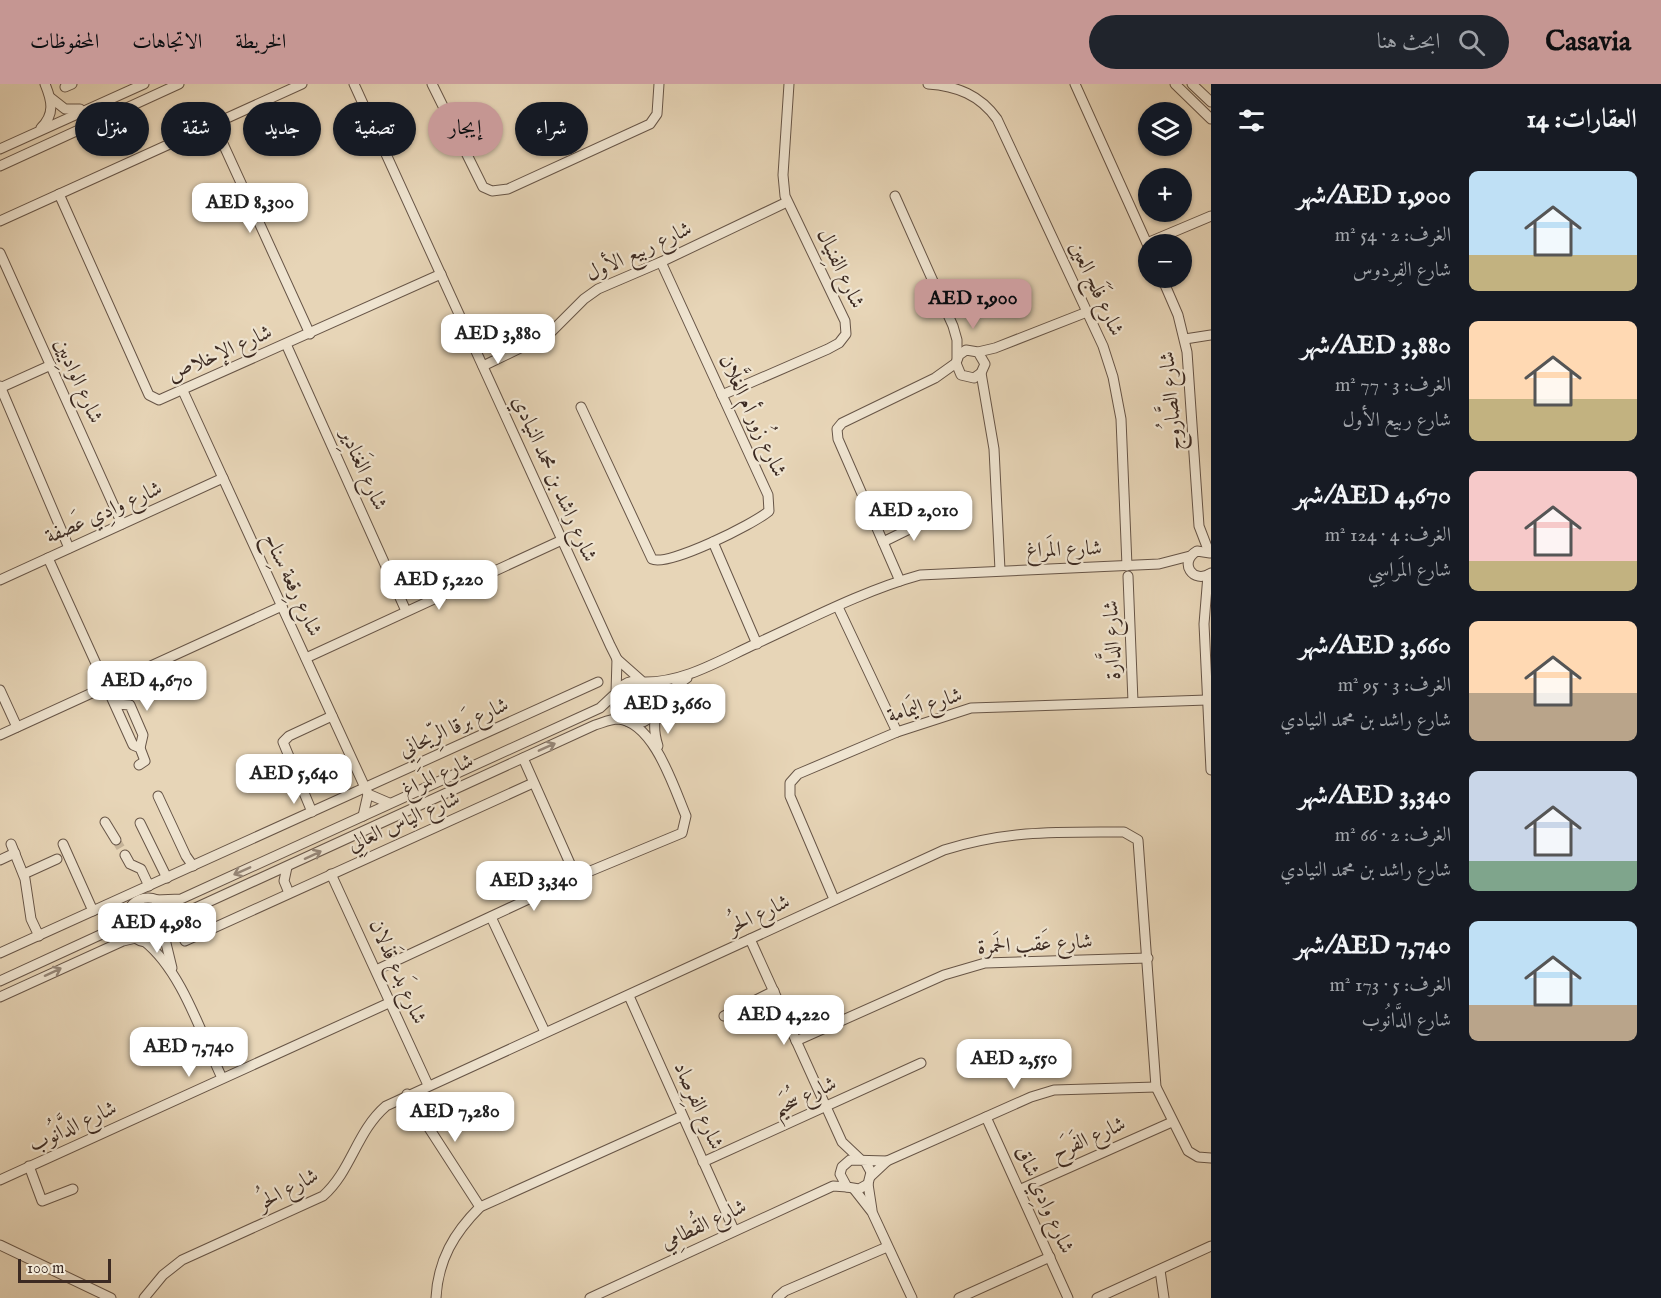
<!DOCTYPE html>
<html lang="ar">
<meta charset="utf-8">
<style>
body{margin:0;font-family:"IM FELL English",Amiri,serif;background:#20242c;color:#f1f3f6;direction:rtl;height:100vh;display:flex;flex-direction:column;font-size:22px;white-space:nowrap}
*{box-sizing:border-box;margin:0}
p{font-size:20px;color:#9ea1a6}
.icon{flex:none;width:33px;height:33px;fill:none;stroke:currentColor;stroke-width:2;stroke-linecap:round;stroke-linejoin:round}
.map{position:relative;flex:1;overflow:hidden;direction:ltr}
.sheet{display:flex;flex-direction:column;background:#171b24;width:450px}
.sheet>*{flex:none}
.hud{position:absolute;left:18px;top:18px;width:570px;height:54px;direction:rtl;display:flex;gap:12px}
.buttons{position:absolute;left:1138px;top:18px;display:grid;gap:12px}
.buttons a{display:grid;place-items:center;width:54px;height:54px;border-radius:50%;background:#171b24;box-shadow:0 2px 4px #0004;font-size:30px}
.scale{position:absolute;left:18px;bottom:15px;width:93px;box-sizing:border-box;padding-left:6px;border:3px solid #3c2a22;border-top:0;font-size:16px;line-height:21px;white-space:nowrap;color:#3c2a22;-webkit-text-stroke:4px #efe4d0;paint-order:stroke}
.price{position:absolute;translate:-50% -51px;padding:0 14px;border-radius:12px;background:#fff;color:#222;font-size:20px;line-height:39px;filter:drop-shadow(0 2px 3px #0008)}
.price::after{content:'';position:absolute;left:50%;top:36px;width:18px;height:14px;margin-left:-9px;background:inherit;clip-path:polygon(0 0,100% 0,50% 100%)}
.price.active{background:#c59692;color:#111}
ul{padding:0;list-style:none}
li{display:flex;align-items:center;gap:18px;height:150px;padding:0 24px}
li span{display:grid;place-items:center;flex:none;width:168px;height:120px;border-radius:9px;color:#555}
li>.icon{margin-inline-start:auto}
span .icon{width:72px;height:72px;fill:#fffc;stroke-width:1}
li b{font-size:26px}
h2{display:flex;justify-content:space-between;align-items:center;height:72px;padding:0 24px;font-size:26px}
.chip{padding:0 21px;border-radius:27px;background:#171b24;box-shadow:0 2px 4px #0004;font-size:21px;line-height:54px}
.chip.active{background:#c59692;color:#111}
header{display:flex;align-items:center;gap:36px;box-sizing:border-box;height:84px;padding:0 30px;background:#c59692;color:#111}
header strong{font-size:28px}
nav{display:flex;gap:33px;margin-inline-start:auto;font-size:21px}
.search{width:420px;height:54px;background:#20242c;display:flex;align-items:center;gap:15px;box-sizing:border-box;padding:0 21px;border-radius:33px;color:#9ea1a6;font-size:22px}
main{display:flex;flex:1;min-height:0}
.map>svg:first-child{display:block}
</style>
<header>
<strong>Casavia</strong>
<div class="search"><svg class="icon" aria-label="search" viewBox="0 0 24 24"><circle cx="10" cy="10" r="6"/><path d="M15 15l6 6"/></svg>ابحث هنا</div>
<nav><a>الخريطة</a><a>الاتجاهات</a><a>المحفوظات</a></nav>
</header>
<main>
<section class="sheet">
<h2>العقارات: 14<svg class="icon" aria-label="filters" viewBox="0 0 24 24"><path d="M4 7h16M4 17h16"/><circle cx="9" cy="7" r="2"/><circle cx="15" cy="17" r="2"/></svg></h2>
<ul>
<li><span style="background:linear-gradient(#bfe0f5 70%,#c2b280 0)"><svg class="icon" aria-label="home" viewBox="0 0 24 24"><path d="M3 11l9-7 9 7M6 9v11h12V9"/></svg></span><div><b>AED 1,900/شهر</b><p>الغرف: 2 · 54 m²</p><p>شارع الفِردوس</p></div></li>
<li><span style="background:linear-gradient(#ffd9b3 65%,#c2b280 0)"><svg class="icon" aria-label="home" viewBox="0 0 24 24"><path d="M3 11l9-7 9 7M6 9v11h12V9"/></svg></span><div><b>AED 3,880/شهر</b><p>الغرف: 3 · 77 m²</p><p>شارع ربيع الأول</p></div></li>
<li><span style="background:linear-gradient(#f6c9c9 75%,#c2b280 0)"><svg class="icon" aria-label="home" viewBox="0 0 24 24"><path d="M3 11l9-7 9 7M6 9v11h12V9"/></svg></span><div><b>AED 4,670/شهر</b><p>الغرف: 4 · 124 m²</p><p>شارع المَراسِي</p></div></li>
<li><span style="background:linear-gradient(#ffd9b3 60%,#b9a48a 0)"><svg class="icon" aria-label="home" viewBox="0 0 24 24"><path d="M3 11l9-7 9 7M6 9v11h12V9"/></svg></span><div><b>AED 3,660/شهر</b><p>الغرف: 3 · 95 m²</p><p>شارع راشد بن محمد النيادي</p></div></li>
<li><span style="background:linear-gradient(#c9d6e8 75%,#7fa58c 0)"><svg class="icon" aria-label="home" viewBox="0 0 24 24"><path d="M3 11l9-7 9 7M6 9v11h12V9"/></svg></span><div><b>AED 3,340/شهر</b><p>الغرف: 2 · 66 m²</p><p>شارع راشد بن محمد النيادي</p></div></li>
<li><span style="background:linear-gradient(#bfe0f5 70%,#b9a48a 0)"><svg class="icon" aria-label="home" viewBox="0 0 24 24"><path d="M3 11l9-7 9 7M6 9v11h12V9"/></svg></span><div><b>AED 7,740/شهر</b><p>الغرف: 5 · 173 m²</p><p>شارع الدَّانُوب</p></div></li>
</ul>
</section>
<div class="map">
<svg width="1211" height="1214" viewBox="0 0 1211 1214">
<rect width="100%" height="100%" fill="#e7d5b7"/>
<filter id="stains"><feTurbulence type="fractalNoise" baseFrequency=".00333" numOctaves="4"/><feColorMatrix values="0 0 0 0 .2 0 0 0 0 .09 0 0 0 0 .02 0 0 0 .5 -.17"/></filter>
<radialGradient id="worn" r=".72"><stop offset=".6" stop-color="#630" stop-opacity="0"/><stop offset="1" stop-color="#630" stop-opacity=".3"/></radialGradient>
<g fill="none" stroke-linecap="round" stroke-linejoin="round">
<path stroke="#c5b399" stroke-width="9" stroke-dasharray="9 4.5" stroke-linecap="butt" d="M 116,756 L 125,771"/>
<g stroke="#675547" stroke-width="11">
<g id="minor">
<path d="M 354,0 L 610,561 L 617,575 L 643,598 C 682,599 717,578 751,562 C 806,537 862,507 920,491 L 1159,480 L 1190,472"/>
<path d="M 432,0 L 483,103 L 492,107 L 508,105 L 650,40 L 657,30 L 659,0"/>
<path d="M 928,0 C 957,2 980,11 997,35 L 1103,262 L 1113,293 L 1121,335 L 1127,482"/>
<path d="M 1075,0 L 1149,164"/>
<path d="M 1175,0 L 1211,35"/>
<path d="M 1192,0 L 1211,18"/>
<path d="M 65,3 L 72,0"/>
<path d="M 51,14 L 65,25 L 80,25"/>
<path d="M 214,40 L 310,250"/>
<path d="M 41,44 C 55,30 52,17 45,0"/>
<path d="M 0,65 L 144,0"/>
<path d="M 0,82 L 179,0"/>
<path d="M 59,110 L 149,311 L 159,316 L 441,190"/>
<path d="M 895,112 L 953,242 L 957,256 L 957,275"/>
<path d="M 0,137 L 302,0"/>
<path d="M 1147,159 L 1211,132"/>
<path d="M 0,169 L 122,440"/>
<path d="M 1162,194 L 1178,231 L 1187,268 L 1199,442 L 1209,468"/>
<path d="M 1185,255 L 1211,251"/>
<path d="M 286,260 L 406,527"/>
<path d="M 978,268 L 985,280 L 981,289 L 974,294 L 961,291 L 956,279 L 959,271 L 966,266 L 978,268 L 995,264 L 1087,228"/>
<path d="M 483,282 L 549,250 L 584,215 L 598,205 L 661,178 L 787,118"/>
<path d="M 981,289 L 994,365 L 1000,486"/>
<path d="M 0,302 L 69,464"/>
<path d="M 0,304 L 51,281"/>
<path d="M 183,307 L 368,710 L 363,732"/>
<path d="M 722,311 L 828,265 L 839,259 L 846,250 L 845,237 L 785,112 L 783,91 L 789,0"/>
<path d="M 581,323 L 652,475 C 668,483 754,440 769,427 L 768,411 L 661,178"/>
<path d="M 713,458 L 757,560"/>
<path d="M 883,458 L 934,433"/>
<path d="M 1210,469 L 1197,467 C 1178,478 1193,501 1211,489"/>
<path d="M 48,474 L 133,661 L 140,664 L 145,677 L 139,681"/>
<path d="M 1208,491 L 1204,540 L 1211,686"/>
<path d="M 1128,492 L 1133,618"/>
<path d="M 0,496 L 223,394"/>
<path d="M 900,497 L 838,355 L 837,345 L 842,339 L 935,294 L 956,279"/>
<path d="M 838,523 L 897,648"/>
<path d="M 306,574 L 562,456"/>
<circle cx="636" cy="618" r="21"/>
<path d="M 0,606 L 17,643"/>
<path d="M 116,620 L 130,621 L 143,651 L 140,664"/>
<path d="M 0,651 L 282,522"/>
<path d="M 658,662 C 648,631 661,611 687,594"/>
<path d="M 523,674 L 576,793"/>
<path d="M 368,710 L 389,719"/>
<path d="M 158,712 L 186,772 L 193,782"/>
<path d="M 312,728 L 283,658 L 289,652 L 332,632"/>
<path d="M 105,738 L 116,756"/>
<path d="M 140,739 L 167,794"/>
<path d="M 11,760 L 25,795 L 31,835 L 39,852"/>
<path d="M 63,760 L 93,827"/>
<path d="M 125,771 L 130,780 L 141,785 L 149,802"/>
<path d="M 0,776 L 15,769"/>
<path d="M 287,783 L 284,797 L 289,809"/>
<path d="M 24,790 L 57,775"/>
<path d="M 331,790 L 428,1001"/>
<circle cx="148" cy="836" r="22"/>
<path d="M 834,815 L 790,712 L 790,699 L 798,690 L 897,648 L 971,624 L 1207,616"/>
<path d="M 156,816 L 181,815 L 600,624 L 616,609 L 617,575"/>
<path d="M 491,833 L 545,948"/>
<path d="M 168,845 L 193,825 L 595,641 C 602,639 610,635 618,635 C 654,638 674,704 686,732 L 682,749 L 576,793 L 376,886"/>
<path d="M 164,851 L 172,884"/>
<path d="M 750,855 L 842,1058 L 860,1075"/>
<path d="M 144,857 C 182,887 201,950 222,994"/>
<path d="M 185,857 L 533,699"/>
<path d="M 0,869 L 598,598"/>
<path d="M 0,897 L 113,845 L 121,839 L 128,828"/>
<path d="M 629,912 L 734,1146"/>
<path d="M 0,913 L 123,857 L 136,854"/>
<path d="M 724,932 L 774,907"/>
<path d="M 796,957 L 944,891 L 985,879 L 1148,874"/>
<path d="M 407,1010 L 480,1123"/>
<path d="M 986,1033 L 1068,1214"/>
<path d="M 865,1077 L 871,1088 L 868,1100 L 859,1105 L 847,1103 L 840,1090 L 842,1083 L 850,1076 L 887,1077"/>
<path d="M 703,1078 L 921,979"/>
<path d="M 29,1082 L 42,1117 L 73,1105"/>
<path d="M 871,1092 L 887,1077 L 1031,1013 L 1054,1006 L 1156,1003"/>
<path d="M 0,1096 L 391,918"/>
<path d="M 868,1100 L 872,1126"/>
<path d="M 854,1105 L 872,1128 L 912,1214"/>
<path d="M 1021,1105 L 1172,1038"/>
<path d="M 0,1161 L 111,1214"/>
<path d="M 1160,1186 L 1164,1214"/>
<path d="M 144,1214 L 163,1191 L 182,1176 L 323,1112 C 352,1086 356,1048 386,1022 L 944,766 C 1009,746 1057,748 1124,748 L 1138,756 L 1156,1003 L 1188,1067 L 1198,1073 L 1211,1074"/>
<path d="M 436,1214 C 438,1176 454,1149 480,1123 L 682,1032"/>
<path d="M 590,1214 L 833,1102 L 847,1103"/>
<path d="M 777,1214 L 785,1207 L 887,1163"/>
<path d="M 959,1214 L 1050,1173"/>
<path d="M 1097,1214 L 1211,1162"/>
</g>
</g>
<use href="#minor" stroke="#efe4d0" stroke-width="9"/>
</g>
<defs><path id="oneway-shaft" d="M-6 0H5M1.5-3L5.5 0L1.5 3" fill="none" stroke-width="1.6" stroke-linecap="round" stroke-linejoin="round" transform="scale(1.5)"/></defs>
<g stroke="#968779">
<use href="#oneway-shaft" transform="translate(547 663) rotate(-24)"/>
<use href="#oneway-shaft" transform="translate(313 771) rotate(-25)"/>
<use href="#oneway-shaft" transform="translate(242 787) rotate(156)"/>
<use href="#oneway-shaft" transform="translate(53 888) rotate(-25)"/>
</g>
<g text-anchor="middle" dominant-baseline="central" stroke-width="4.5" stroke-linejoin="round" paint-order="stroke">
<g font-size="21" fill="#3c2a22" stroke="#efe4d0">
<text transform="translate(639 168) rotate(-25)">شارع ربيع الأول</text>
<text transform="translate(840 185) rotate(65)">شارع الفِنيال</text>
<text transform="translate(1096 205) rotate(65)">شارع فَلَج العين</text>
<text transform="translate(220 270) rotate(-24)">شارع الإخلاص</text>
<text transform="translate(78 297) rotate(66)">شارع الوادِيين</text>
<text transform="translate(1172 317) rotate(-95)">شارع الصَّارُوج</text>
<text transform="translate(752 332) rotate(65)">شارع زُور أم الغلَّان</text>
<text transform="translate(363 386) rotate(66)">شارع الغَنادِير</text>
<text transform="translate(554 395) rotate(66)">شارع راشد بن محمد النيادي</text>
<text transform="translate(104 429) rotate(-24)">شارع وادِي عَصفة</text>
<text transform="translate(1064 466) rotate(-2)">شارع المَراغ</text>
<text transform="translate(292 501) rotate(65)">شارع رِقعة سِناح</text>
<text transform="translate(1113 556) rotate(-92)">شارع الدَّارة</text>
<text transform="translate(925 622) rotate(-17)">شارع اليَمامة</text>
<text transform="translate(454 644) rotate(-24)">شارع بَرقا الرِّيحانِي</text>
<text transform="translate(438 692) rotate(-25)">شارع المَراغ</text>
<text transform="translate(404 738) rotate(-24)">شارع الياس العالِي</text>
<text transform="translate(759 831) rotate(-25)">شارع الحُر</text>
<text transform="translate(1035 861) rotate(-3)">شارع عَقب الحَمرة</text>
<text transform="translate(397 888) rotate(66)">شارع بَدع قَذلان</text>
<text transform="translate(805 1013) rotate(-25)">شارع سُحَيم</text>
<text transform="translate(698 1022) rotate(66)">شارع الفِرصاد</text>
<text transform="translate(73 1043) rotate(-25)">شارع الدَّانُوب</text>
<text transform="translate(1089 1055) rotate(-24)">شارع الفَرَح</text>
<text transform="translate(288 1106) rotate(-28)">شارع الحُر</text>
<text transform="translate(1044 1116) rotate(66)">شارع وادِي شاق</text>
<text transform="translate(704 1141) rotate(-25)">شارع القُطامِي</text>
</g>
</g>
<rect width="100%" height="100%" filter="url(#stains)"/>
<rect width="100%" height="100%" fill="url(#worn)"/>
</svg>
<div class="buttons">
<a><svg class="icon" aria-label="layers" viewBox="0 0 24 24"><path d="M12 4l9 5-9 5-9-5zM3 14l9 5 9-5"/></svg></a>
<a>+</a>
<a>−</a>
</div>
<div class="scale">100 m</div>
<b class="price" style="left:250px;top:150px">AED 8,300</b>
<b class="price active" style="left:973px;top:246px">AED 1,900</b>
<b class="price" style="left:498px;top:281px">AED 3,880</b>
<b class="price" style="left:914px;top:458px">AED 2,010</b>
<b class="price" style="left:439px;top:527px">AED 5,220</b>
<b class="price" style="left:147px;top:628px">AED 4,670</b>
<b class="price" style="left:668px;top:651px">AED 3,660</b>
<b class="price" style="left:294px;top:721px">AED 5,640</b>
<b class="price" style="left:534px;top:828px">AED 3,340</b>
<b class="price" style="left:157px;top:870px">AED 4,980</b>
<b class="price" style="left:784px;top:962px">AED 4,220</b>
<b class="price" style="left:189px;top:994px">AED 7,740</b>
<b class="price" style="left:1014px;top:1006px">AED 2,550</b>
<b class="price" style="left:455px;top:1059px">AED 7,280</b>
<div class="hud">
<a class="chip">شراء</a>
<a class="chip active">إيجار</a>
<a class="chip">تصفية</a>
<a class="chip">جديد</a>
<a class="chip">شقة</a>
<a class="chip">منزل</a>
</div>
</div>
</main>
